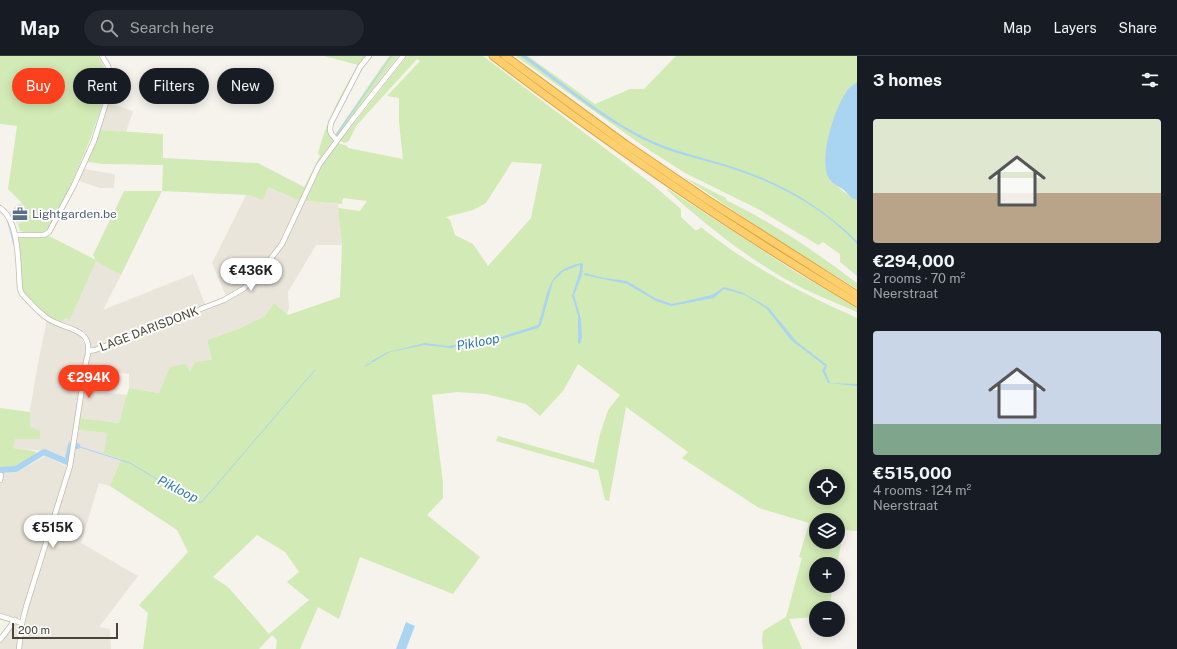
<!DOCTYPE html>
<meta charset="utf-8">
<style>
body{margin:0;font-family:"Public Sans",sans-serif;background:#242831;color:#f1f3f6;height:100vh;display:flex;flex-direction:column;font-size:15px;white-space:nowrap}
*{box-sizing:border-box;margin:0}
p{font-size:13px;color:#9ea1a6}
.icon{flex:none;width:22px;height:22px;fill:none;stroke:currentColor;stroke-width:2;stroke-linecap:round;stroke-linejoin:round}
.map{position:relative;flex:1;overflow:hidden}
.drawer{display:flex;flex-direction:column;background:#171b24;width:320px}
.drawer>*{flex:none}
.hud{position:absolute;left:12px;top:12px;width:380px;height:36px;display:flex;gap:8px}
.fabs{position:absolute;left:809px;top:413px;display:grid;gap:8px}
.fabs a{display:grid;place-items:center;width:36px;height:36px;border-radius:50%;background:#171b24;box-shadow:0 2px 10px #0003;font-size:20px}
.scale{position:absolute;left:12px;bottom:10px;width:106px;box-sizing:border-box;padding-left:4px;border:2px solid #4b4439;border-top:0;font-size:11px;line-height:14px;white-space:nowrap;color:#4b4439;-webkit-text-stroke:3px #fff;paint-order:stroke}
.price{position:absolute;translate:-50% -34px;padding:0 9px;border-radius:14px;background:#fff;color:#222;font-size:13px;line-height:26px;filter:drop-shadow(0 1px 2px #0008)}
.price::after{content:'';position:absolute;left:50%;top:24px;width:12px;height:9px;margin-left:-6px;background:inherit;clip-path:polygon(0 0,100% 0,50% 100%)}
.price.selected{background:#fc3f1d;color:#fff}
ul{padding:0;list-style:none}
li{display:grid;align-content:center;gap:8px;height:212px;padding:0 16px}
li span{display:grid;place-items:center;height:124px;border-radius:4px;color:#555}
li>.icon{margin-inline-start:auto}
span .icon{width:72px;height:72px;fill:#fffc;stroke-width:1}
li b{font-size:17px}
h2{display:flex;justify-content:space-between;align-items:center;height:48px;padding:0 16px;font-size:17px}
.tag{padding:0 14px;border-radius:18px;background:#171b24;box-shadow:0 2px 10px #0003;font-size:14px;line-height:36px}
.tag.selected{background:#fc3f1d;color:#fff}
header{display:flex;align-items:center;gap:24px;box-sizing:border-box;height:56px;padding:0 20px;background:#171b24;border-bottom:1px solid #363941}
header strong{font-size:19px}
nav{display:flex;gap:22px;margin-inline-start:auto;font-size:14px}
.search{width:280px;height:36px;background:#242831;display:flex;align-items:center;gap:10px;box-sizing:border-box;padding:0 14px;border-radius:22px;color:#9ea1a6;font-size:15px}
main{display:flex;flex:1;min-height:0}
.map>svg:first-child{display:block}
</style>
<header>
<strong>Map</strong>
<div class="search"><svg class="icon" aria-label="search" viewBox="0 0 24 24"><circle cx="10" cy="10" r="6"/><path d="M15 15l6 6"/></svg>Search here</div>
<nav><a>Map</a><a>Layers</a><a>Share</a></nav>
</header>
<main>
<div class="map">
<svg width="857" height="593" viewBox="0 0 857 593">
<rect width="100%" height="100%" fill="#f6f3ec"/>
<g fill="#eae5da">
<path d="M 109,47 L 133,55 L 126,76 L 99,74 Z"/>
<path d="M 84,113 L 115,118 L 114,132 L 100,132 L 79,125 Z"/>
<path d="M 268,131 L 300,145 L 280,188 L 259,215 L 241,231 L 226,240 L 212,207 L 246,139 Z"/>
<path d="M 305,145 L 338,148 L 342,189 L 316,189 L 288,236 L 289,252 L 287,258 L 274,247 L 265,260 L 238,273 L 207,284 L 212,304 L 159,337 L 129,332 L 129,318 L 87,312 L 89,301 L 92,297 L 213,252 L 243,235 L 262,217 L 276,200 Z"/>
<path d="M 21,146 L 31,158 L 18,169 L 9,156 Z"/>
<path d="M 96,204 L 121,219 L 103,254 L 193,218 L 206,250 L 96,292 L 92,291 L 84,278 L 80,273 L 62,266 L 65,262 L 70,264 Z"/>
<path d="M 47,264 L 78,277 L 87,292 L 68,407 L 44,395 L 12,392 L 15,383 L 40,383 L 30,371 L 29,360 L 38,307 Z"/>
<path d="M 84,334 L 128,339 L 119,367 L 80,362 Z"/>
<path d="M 79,374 L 107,377 L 121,403 L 110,430 L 99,427 L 81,487 L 138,520 L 99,571 L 110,573 L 111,593 L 21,593 L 28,553 L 70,417 Z"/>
<path d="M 46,400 L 68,411 L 21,560 L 17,563 L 0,557 L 0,417 L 17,416 Z"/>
<path d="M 17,568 L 20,571 L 17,593 L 0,593 L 0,587 L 13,569 Z"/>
</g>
<g fill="#d2eab5" fill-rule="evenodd">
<path d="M 0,0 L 98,0 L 109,20 L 108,28 C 103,44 99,59 93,75 C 89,89 53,172 44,176 C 38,179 26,176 20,175 L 18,169 L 31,158 L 21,146 L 8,133 L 17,70 L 0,68 Z"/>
<path d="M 324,0 L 365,0 L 359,8 L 331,65 C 328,73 328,77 333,85 L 319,104 L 300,145 L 268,131 L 263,144 L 249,139 L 162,135 L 121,219 L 96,205 L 70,264 L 65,262 L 62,266 L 47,260 L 24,237 L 22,233 L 19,181 L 42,182 L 49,180 L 96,204 L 93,199 L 124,135 L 162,135 L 163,109 L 104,108 L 87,106 L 99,74 L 163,78 L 163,102 L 258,107 L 304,131 L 320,100 L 318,97 C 327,64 341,37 358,9 Z"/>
<path d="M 389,0 L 398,0 L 337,80 L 335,79 Z"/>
<path d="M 407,0 L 483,0 L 652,128 L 681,153 L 681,161 L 695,174 L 698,174 L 701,171 C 749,210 801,237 857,262 L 857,475 L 844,474 L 837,508 L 816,508 L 816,530 L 833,530 L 829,552 L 816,552 L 816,561 L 789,563 L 802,593 L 763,593 L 762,585 L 763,575 L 786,561 L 802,502 L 799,501 L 809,467 L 759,452 L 682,402 L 688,396 L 626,351 L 609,445 L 605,444 L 598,414 L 496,385 L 498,380 L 594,407 L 600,378 L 608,354 L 620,339 L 578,308 L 563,335 L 540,360 L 526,348 L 486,338 L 457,336 L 432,339 L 443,427 L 443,442 L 427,459 L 480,501 L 453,538 L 360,501 L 339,563 L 318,551 L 300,593 L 276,593 L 277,584 L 272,579 L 259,593 L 143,593 L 148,557 L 139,549 L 188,496 L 177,474 L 110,430 L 121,403 L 104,397 L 107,377 L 79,374 L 80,362 L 119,367 L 129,332 L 159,337 L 170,311 L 186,308 L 190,316 L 195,306 L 212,304 L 207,284 L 238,273 L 265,260 L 274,247 L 288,259 L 340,241 L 342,189 L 338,152 L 360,155 L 367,145 L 343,142 L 342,148 L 305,145 L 322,109 L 338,87 L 347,90 L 348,92 L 403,103 L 399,66 L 399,42 L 387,40 L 420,5 L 417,3 L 356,70 L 349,85 L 345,87 L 340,85 ZM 512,106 L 542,108 L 531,162 L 488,210 L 473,188 L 455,179 L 450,164 L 446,161 L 473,154 L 486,147 ZM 816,420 L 838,420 L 838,442 L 816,442 ZM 816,464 L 838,464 L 838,486 L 816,486 ZM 257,479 L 285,496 L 299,516 L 287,526 L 309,544 L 269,578 L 228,531 L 213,521 Z"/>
<path d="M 497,0 L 500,0 C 615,86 734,168 857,242 L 857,244 L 771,191 L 649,110 Z"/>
<path d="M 516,0 L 528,0 L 595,48 L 630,33 L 644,33 L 676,0 L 857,0 L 857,26 L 846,35 L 833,65 L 826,103 L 830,125 C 836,129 852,143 857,144 L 857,220 L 840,206 L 840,198 L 823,186 L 818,189 L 758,153 L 685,117 L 649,94 Z"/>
<path d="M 684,121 L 726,142 L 726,144 C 775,168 813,194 857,227 L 857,233 L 771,180 Z"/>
<path d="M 668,133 L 794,215 L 857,252 L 857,256 C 839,248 821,241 804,233 C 753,207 709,172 667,134 Z"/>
<path d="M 0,352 L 30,356 L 30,371 L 40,375 L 40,383 L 15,383 L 13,392 L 34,395 L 42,400 L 16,413 L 0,413 Z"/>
</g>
<g fill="#a9d4f2">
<path d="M 391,0 L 392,0 L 337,79 L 336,78 Z"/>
<path d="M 521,0 L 526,0 C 565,28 608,65 652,85 C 681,98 712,103 742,114 C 787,130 823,152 857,185 L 857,188 C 826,154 783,130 739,115 C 711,105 680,100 653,88 C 605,66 563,30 521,0 Z"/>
<path d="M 857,26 L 857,144 C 851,143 849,139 845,135 C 841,131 833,129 830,124 C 817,105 834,54 846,36 C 848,32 853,29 857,26 Z"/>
<path d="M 581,207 L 583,208 L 582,219 L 574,239 L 581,263 L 582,281 L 580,288 L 578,287 L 578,260 L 572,240 L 580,214 L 580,209 L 564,215 L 553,225 L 541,269 L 538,272 L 495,285 L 474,287 L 494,283 L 538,269 C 549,239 544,215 581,207 Z"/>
<path d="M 585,217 L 604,222 L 627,225 L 655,242 L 672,248 L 712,239 L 724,231 L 741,236 L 768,251 L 797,286 L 827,309 L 825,315 L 830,327 L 857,328 L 857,330 L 828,327 L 822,314 L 825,310 L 791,284 L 766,252 L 745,239 L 724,233 L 714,242 L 671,250 L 656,245 L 627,228 L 584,219 Z"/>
<path d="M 473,286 L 462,288 L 452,292 L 424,289 L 390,296 L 373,306 L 370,306 L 388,296 L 425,287 L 447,290 Z"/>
<path d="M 406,566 L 415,570 L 406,593 L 396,593 Z"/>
</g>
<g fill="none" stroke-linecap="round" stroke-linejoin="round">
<g stroke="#a9d4f2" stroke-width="1">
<path d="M 7,163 L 14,189"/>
<path d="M 365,310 L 371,307"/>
<path d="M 77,390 L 130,407 L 187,441 L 201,447 L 315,314"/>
</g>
<path stroke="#a9d4f2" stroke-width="6" d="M 0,414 L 16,413 L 44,396 L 67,406 L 71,389 L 77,390"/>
<g stroke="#c2bbae" stroke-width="6">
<g id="minor">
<path d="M 337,84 C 330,78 329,75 331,67 L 360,11 L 369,0"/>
<path d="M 0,152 C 20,165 18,211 20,233 L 22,238 C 30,246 38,256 47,262 C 67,276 97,270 86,306 L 70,410 L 26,551 L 22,567 L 19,593"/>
<path d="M 15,179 L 44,179 L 49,176 L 74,129 L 94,85 L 110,34 L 112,24 L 108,10 L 102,0"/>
<path d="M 89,295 L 95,294 L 224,244 L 243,233 L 259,218 L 282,188 L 319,109 L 353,63 L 403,0"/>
<path d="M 0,424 L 1,419"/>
<path d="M 0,560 L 22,567"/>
<path d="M 0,584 L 15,564"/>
</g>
</g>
<g stroke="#e0a43c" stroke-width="9">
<g id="highway">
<path d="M 493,0 C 610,89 731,172 857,247"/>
<path d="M 505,0 L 625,88 L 706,143 L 857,239"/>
</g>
</g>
<use href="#minor" stroke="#fff" stroke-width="4.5"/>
<use href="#highway" stroke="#ffcf6e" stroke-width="7"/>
</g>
<defs>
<g id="office-bare" transform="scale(1.2)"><path d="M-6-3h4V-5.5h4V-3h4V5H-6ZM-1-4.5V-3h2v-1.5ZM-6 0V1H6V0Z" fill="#5c6f8a" stroke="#fff" stroke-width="2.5" paint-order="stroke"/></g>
</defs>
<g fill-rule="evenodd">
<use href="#office-bare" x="20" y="158"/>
</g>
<g text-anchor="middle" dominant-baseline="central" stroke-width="4" stroke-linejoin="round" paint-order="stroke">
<g font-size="12" fill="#4e5e75" stroke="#fff" text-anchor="start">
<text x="32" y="158">Lightgarden.be</text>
</g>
<g font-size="12" fill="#4b4439" stroke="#fff">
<text transform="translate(149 273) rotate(-21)">LAGE DARISDONK</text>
</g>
<g font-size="13" font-style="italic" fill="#2e7ab2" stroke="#fff">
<text transform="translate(478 286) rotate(-11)">Pikloop</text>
<text transform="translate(178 433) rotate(27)">Pikloop</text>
</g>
</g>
</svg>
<div class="fabs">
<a><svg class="icon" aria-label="locate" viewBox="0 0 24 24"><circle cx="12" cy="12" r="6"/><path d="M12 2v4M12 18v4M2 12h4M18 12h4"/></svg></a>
<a><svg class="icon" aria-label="layers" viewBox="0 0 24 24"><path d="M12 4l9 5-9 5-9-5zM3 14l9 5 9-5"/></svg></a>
<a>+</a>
<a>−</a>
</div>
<div class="scale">200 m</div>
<b class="price" style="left:251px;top:236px">€436K</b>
<b class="price selected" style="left:89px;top:343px">€294K</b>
<b class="price" style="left:53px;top:493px">€515K</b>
<div class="hud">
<a class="tag selected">Buy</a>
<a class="tag">Rent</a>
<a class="tag">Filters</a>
<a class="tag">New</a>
</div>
</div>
<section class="drawer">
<h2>3 homes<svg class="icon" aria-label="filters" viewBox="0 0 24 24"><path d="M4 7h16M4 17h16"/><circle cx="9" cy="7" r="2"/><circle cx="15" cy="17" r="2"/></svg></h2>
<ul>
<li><span style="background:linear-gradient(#dfe7d0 60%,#b9a48a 0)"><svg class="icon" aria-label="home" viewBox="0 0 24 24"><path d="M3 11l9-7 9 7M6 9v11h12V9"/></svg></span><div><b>€294,000</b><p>2 rooms · 70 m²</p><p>Neerstraat</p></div></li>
<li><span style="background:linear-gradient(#c9d6e8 75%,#7fa58c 0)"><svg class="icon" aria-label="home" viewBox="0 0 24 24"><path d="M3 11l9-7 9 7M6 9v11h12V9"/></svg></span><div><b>€515,000</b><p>4 rooms · 124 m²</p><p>Neerstraat</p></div></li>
</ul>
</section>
</main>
